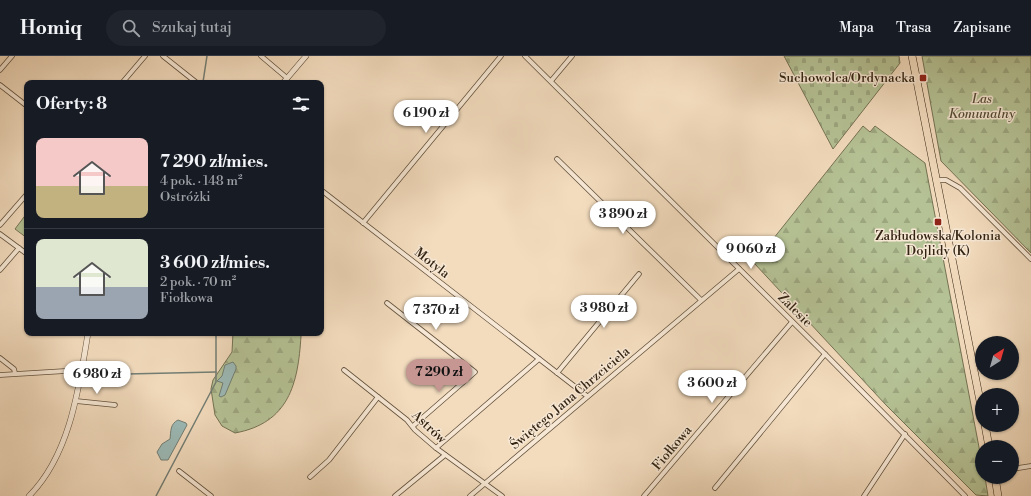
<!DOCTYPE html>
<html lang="pl">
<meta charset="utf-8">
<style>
body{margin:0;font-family:"Libre Bodoni",serif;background:#20242c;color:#f1f3f6;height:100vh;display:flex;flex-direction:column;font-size:15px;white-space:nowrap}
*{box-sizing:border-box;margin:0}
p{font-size:13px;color:#9ea1a6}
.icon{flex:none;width:22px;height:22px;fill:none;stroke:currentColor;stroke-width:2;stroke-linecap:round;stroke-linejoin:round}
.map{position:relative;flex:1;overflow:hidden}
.panel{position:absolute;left:24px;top:24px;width:300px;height:256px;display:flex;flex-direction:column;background:#171b24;border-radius:8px;box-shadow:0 1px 3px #0004}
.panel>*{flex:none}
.needle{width:26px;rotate:37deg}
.tools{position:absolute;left:975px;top:280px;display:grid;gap:8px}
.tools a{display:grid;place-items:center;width:44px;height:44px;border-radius:50%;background:#171b24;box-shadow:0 1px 3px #0004;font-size:20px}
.price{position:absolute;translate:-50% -34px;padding:0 9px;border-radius:14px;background:#fff;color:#222;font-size:13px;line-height:26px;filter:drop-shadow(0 1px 2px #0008)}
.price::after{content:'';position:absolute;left:50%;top:24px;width:12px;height:9px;margin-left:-6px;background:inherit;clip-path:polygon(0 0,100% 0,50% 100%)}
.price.selected{background:#c59692;color:#111}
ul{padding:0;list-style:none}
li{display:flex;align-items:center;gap:12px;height:100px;padding:0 12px}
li+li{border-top:1px solid #363941}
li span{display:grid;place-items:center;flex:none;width:112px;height:80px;border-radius:8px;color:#555}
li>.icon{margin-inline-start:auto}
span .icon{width:48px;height:48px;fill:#fffc;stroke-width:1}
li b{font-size:17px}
h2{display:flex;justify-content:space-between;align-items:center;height:48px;padding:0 12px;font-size:17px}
header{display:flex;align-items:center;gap:24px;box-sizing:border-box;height:56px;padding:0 20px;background:#171b24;border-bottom:1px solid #363941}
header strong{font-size:19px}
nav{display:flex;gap:22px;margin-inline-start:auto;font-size:14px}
.search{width:280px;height:36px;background:#20242c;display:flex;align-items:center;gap:10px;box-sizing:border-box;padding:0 14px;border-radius:22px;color:#9ea1a6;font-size:15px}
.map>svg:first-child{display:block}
</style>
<header>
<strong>Homiq</strong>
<div class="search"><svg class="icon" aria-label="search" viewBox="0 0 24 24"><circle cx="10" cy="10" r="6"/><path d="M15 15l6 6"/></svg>Szukaj tutaj</div>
<nav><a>Mapa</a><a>Trasa</a><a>Zapisane</a></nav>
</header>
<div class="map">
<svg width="1031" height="440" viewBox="0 0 1031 440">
<defs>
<pattern id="forest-firs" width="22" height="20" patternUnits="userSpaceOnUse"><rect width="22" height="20" fill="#b5c295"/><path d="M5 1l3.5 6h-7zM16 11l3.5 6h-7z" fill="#9ca67f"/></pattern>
<pattern id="cemetery-stones" width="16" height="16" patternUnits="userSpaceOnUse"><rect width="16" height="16" fill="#b5c295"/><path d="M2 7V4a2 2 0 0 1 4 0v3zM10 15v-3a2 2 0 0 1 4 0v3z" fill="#9ca67f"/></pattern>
</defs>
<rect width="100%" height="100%" fill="#f3dcbe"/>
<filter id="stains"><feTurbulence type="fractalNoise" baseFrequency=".005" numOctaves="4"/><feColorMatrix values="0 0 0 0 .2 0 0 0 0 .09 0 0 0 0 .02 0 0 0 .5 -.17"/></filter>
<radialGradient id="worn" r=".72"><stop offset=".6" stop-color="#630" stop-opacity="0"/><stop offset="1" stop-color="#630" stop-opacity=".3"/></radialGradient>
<path fill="#b5c295" stroke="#747254" d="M 27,157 L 27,182 L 15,173 Z"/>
<g fill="url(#forest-firs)" stroke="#747254">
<path d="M 922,0 L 1031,0 L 1031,197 L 941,105 Z"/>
<path d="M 863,70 L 870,76 L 875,70 L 925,107 L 982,407 L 982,421 L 985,421 L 988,440 L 976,439 L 886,349 L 754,207 Z"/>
<path d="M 233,277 L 301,277 L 301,280 C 298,328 289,367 235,377 L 222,370 L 215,359 L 211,333 L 213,324 L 232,296 Z"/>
</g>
<path fill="url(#cemetery-stones)" stroke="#747254" d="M 784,0 L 899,0 L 900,7 L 833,93 Z"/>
<g fill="#9cbab7" stroke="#727e75">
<path d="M 233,306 L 236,310 L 236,313 L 225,339 L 221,341 L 219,340 L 223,327 L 217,325 L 222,320 L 225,309 Z"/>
<path d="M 178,364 L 186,367 L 187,369 L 168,404 L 161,404 L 157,396 L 162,388 L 170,383 C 171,375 170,368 178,364 Z"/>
</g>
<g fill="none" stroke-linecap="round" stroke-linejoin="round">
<g stroke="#727e75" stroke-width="1.5">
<path d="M 203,26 L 207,0"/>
<path d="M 82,319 L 216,316"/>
<path d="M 67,321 L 79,320"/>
<path d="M 156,440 L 216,326 L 216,277"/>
</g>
<g stroke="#62513d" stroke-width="5.5">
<g id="minor">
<path d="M 163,0 L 197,27"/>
<path d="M 261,0 L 287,22"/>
<path d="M 525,0 L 825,298 L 965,440"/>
<path d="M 0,14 L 12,0"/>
<path d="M 551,25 L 572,0"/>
<path d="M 122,27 L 145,0"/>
<path d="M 0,29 L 27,50"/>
<path d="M 557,103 L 701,244"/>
<path d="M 937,124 L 946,124 L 960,132 L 1031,203"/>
<path d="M 321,134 L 587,340"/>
<path d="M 363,167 L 501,0"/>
<path d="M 0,169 L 27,138"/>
<path d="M 0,178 L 27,198"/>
<path d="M 0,214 L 19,192"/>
<path d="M 387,247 L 475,316 L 413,370"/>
<path d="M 0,302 L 14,313 L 15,317"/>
<path d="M 344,314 L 407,364 L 415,374 L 436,392 L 502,440"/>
<path d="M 557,317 L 639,218"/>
<path d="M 0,319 L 82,314"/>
<path d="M 76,345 L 115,349"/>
<path d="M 436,392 L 539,303"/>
<path d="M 1012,413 L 1031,410"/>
<path d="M 179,415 L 211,440"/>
<path d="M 310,421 L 329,404 L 378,341"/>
<path d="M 715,432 L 825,298"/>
<path d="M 395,440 L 445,399"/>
<path d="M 470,440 L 739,213"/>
<path d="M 644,440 L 792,266"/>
<path d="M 864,440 L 905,378"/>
</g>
</g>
<g stroke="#62513d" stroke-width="6">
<g id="tertiary">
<path d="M 283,27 L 306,0"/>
<path d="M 29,440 C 70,399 79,332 88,277"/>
</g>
</g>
<g stroke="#322312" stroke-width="8">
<g id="trunk">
<path d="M 912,0 L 982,355"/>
<path d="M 985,369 L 989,391"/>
<path d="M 995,421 L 998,440"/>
</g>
</g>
<use href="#minor" stroke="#f7e8d5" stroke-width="4"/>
<use href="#tertiary" stroke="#f7e8d5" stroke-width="5"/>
<use href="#trunk" stroke="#f3dcbe" stroke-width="7"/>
</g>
<g fill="#8f2418" stroke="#f7e8d5" stroke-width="1.5">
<rect x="919" y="18" width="8" height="8" rx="2"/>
<rect x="934" y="162" width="8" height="8" rx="2"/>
</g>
<g text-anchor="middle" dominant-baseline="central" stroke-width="3" stroke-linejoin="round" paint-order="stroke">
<g font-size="13" fill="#322312" stroke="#f7e8d5" text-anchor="end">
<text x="915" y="22">Suchowolca/Ordynacka</text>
<text x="938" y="180" text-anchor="middle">Zabłudowska/Kolonia<tspan x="938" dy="15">Dojlidy (K)</tspan></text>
</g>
<g font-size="13" font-style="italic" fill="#534b33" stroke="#f7e8d5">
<text x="982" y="43">Las<tspan x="982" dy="15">Komunalny</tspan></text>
</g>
<g font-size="13" fill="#322312" stroke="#f7e8d5">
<text transform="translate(432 207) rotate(38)">Motyla</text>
<text transform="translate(795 254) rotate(45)">Zalesie</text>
<text transform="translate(570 342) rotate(-40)">Świętego Jana Chrzciciela</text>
<text transform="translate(429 371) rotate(43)">Astrów</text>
<text transform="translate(672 392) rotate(-50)">Fiołkowa</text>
</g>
</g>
<rect width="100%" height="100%" filter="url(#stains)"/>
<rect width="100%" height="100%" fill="url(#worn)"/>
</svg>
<div class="tools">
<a><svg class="needle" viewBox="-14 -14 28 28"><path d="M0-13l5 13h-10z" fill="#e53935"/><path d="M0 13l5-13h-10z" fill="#9ea1a6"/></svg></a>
<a>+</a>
<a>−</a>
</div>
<b class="price" style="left:426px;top:78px">6 190 zł</b>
<b class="price" style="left:623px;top:179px">3 890 zł</b>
<b class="price" style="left:751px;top:214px">9 060 zł</b>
<b class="price" style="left:604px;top:273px">3 980 zł</b>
<b class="price" style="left:436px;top:275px">7 370 zł</b>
<b class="price selected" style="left:439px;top:337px">7 290 zł</b>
<b class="price" style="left:97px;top:339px">6 980 zł</b>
<b class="price" style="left:712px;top:348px">3 600 zł</b>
<section class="panel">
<h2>Oferty: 8<svg class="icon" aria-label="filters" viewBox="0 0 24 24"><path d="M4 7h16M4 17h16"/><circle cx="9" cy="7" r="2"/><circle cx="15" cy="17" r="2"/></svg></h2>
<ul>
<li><span style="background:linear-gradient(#f6c9c9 60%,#c2b280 0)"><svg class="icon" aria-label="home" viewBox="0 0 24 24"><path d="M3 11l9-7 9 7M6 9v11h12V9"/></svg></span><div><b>7 290 zł/mies.</b><p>4 pok. · 148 m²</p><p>Ostróżki</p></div></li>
<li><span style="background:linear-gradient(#dfe7d0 60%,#9aa5b1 0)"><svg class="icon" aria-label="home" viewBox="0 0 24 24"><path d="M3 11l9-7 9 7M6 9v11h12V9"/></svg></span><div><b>3 600 zł/mies.</b><p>2 pok. · 70 m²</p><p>Fiołkowa</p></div></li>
</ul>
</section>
</div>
